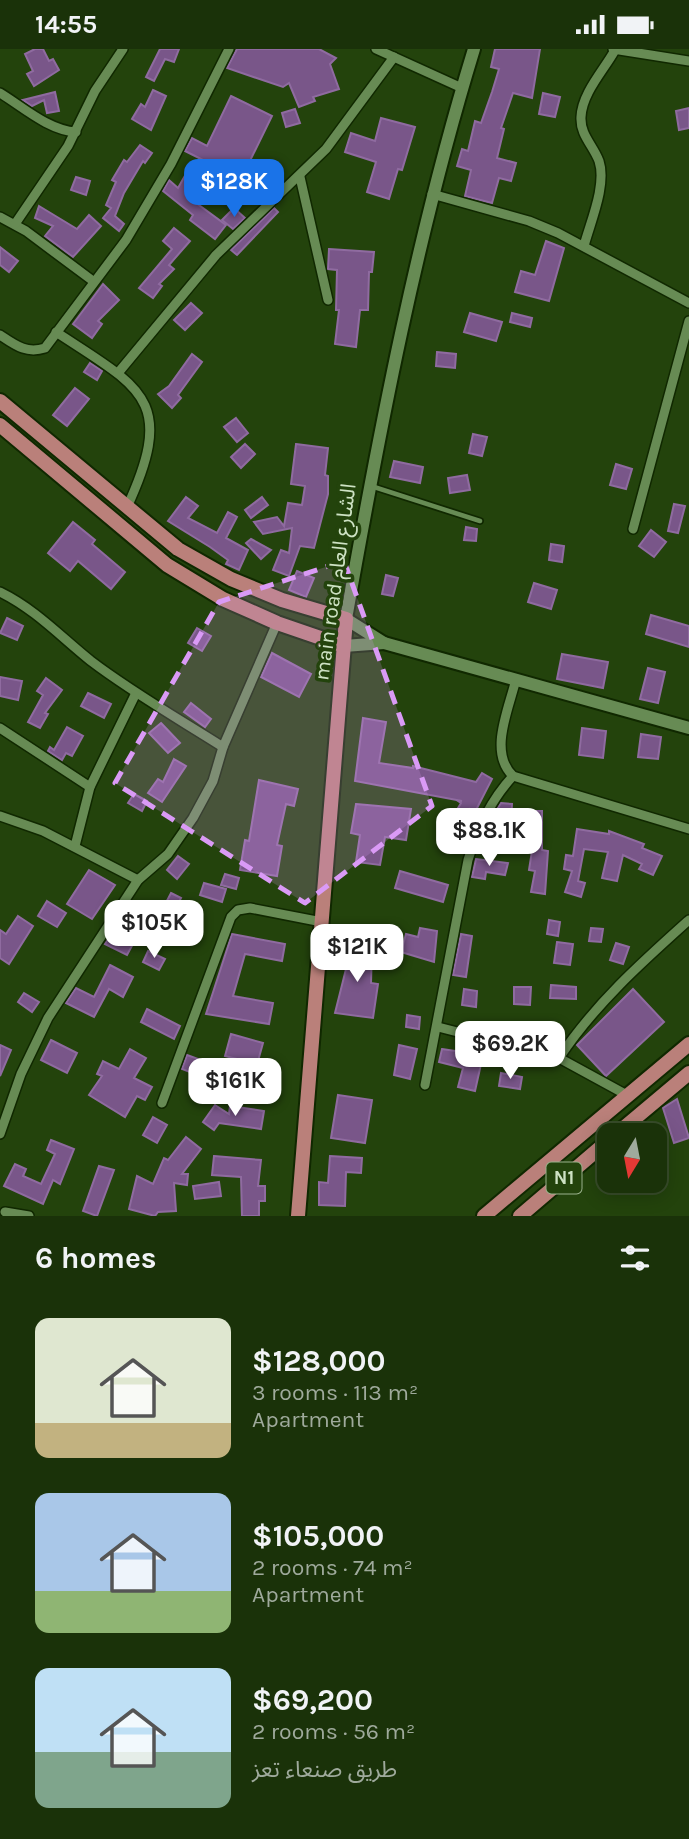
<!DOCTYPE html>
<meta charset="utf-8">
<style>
body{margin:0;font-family:Karla,"Noto Sans Arabic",sans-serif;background:#273e17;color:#f1f3f6;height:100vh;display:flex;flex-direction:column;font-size:26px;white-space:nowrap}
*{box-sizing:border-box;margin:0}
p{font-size:23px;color:#9faa9c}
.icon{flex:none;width:38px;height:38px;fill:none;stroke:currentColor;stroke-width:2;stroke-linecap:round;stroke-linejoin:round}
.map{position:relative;height:1167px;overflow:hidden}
.panel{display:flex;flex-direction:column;background:#1a3209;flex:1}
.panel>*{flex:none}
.needle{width:46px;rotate:190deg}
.controls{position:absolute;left:597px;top:1074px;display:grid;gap:14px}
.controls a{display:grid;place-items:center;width:70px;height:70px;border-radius:14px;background:#1a3209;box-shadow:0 4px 18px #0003,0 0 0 2px #384d2a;font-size:35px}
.price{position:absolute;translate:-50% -60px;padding:0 16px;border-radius:14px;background:#fff;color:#222;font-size:23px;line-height:46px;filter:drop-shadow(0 2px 4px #0008)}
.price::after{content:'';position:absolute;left:50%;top:42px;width:21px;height:16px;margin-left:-10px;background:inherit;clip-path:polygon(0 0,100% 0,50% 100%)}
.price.selected{background:#1a73e8;color:#fff}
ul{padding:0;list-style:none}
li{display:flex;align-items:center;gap:21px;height:175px;padding:0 35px}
li span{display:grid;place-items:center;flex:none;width:196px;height:140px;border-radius:14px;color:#555}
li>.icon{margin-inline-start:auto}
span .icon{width:84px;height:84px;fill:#fffc;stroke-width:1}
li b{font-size:30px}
h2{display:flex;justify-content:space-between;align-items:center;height:84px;padding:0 35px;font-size:30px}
.status{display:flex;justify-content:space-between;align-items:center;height:49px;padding:0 35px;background:#1a3209;direction:ltr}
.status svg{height:19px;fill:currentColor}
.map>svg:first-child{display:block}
</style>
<div class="status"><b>14:55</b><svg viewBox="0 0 49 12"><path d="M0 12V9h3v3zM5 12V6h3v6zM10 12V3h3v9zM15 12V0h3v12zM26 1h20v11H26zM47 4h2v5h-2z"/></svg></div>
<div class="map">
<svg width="689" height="1167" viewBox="0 0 689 1167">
<rect width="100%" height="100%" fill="#23430c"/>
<g fill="#795689" stroke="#8f6ba0" stroke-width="2">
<path d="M 35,0 L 43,0 L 49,12 L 53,10 L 59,21 L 34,37 L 27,25 L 33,22 L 25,5 Z"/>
<path d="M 160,0 L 179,0 L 174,13 L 165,10 L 154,32 L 146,28 Z"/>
<path d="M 237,0 L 319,0 L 336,9 L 330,15 L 339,40 L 313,48 L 315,52 L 299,58 L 289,34 L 283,38 L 227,19 Z"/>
<path d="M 495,0 L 540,0 L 532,49 L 513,44 L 501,79 L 504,80 L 497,109 L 516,114 L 511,132 L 499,129 L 492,154 L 465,147 L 471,121 L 457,117 L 462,100 L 468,102 L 475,72 L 481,74 L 492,43 L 499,20 L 491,18 Z"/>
<path d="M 153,41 L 166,47 L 151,81 L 132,70 L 141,55 L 145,58 Z"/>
<path d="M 55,43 L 59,62 L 47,64 L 44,51 L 32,57 L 23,51 Z"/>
<path d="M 543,44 L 560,48 L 555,68 L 539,65 Z"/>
<path d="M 231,47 L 272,67 L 245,122 L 248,124 L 238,138 L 232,133 L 221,145 L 212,138 L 199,156 L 226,176 L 215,190 L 190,171 L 193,166 L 163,142 L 169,131 L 178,139 L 186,125 L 199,133 L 211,115 L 185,102 L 192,89 L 207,97 Z"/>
<path d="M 689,59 L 689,79 L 679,81 L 676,62 Z"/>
<path d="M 295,60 L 300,74 L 286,78 L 282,64 Z"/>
<path d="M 381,69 L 415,78 L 402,121 L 398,120 L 389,150 L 367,143 L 376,113 L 345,103 L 351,84 L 375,92 Z"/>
<path d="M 140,96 L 152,104 L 145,114 L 143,112 L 124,144 L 115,167 L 124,175 L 119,182 L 103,169 L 111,159 L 106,156 L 116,133 L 112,131 L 124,111 L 127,113 Z"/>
<path d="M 76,128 L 90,132 L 86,146 L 71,141 Z"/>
<path d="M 39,157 L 77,180 L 89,166 L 101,177 L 73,208 L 45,187 L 53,177 L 35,169 Z"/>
<path d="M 234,159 L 245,169 L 233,180 L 222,171 Z"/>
<path d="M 274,159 L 278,163 L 237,206 L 231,201 Z"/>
<path d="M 174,179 L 190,192 L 169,216 L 174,220 L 159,235 L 162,237 L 153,249 L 139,239 L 172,200 L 163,192 Z"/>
<path d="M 546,192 L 564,199 L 549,252 L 515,243 L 521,222 L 535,226 Z"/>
<path d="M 0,198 L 18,212 L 9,223 L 0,216 Z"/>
<path d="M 329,200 L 374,203 L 372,223 L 369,223 L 368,261 L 360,261 L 356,298 L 335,295 L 339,261 L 336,261 L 337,221 L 328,220 Z"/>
<path d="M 103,235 L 119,251 L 98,272 L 102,275 L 92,289 L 73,275 Z"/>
<path d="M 191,254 L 202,264 L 185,281 L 174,271 Z"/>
<path d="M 470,264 L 502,273 L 496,292 L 464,283 Z"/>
<path d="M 512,264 L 532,269 L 530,278 L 510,273 Z"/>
<path d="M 437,303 L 456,305 L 455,319 L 436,317 Z"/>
<path d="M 192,305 L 202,313 L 178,346 L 181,349 L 172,359 L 158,345 L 169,337 Z"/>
<path d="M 90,314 L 102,322 L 97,331 L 84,323 Z"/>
<path d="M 75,339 L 89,350 L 67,377 L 53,366 Z"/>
<path d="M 236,369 L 248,384 L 237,393 L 224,378 Z"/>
<path d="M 473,385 L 487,388 L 482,407 L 469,404 Z"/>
<path d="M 245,395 L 255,405 L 241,419 L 231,408 Z"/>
<path d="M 296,395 L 328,399 L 325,426 L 328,427 L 328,445 L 314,499 L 300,497 L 289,527 L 273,521 L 281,501 L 289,504 L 292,479 L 263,485 L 254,473 L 277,468 L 284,477 L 288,454 L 302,456 L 305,437 L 291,435 Z"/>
<path d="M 394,412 L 423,418 L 420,434 L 390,428 Z"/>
<path d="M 616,415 L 632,420 L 626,440 L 610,436 Z"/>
<path d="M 467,426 L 470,441 L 450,444 L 448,429 Z"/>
<path d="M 186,448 L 198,457 L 188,469 L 217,484 L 228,463 L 237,468 L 226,489 L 248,501 L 239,521 L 226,515 L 228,511 L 210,498 L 168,472 Z"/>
<path d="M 262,448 L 268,456 L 251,469 L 245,461 Z"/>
<path d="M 674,455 L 685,457 L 678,484 L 668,482 Z"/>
<path d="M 73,473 L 95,491 L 92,495 L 125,523 L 111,540 L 78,512 L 70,522 L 48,504 Z"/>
<path d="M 466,478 L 477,480 L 476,492 L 464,491 Z"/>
<path d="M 651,481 L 666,493 L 654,508 L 639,497 Z"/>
<path d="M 251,490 L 271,501 L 261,510 L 246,494 Z"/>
<path d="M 551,495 L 564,497 L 562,513 L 549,511 Z"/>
<path d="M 297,522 L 314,529 L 306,548 L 289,541 Z"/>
<path d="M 386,526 L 398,529 L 393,547 L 382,545 Z"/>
<path d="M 534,534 L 557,541 L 551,560 L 528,553 Z"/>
<path d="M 651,566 L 689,577 L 689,598 L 646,585 Z"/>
<path d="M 7,569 L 23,577 L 17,591 L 0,584 Z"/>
<path d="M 197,579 L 211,587 L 202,602 L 188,594 Z"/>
<path d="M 272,604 L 311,625 L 299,648 L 261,628 Z"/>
<path d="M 562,605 L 608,613 L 603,639 L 557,630 Z"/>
<path d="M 648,619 L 665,623 L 658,654 L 640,650 Z"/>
<path d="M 0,628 L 22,632 L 18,651 L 0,647 Z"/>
<path d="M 46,629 L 62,641 L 45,664 L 48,665 L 40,679 L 28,673 L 43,646 L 37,642 Z"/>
<path d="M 88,644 L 111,655 L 104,669 L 81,657 Z"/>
<path d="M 191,654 L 211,670 L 205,678 L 184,663 Z"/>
<path d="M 363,669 L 386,673 L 379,714 L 413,719 L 413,717 L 476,733 L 482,724 L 492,730 L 475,763 L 470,760 L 454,789 L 444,783 L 461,754 L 458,752 L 462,752 L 355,732 Z"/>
<path d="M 161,674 L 180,694 L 168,704 L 149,684 Z"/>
<path d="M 67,678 L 83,687 L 72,707 L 66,704 L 62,711 L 48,702 L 50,698 L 54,701 Z"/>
<path d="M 582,679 L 606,682 L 603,709 L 579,706 Z"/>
<path d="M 641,685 L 661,688 L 658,710 L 638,708 Z"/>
<path d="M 174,710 L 186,717 L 162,753 L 148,744 L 158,730 L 163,733 Z"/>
<path d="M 259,731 L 298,740 L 294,757 L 286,755 L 277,796 L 282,797 L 277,827 L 240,821 L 245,791 L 249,792 Z"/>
<path d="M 134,745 L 147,752 L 142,762 L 128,754 Z"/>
<path d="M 501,754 L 512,755 L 511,776 L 496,775 L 496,762 Z"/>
<path d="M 356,755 L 411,760 L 406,791 L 385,788 L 380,816 L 356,813 L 360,786 L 351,784 Z"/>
<path d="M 529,762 L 542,762 L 542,801 L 548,802 L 545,845 L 531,843 L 535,822 L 529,821 L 534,789 L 529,789 Z"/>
<path d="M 577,780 L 609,785 L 609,782 L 644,795 L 642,799 L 662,807 L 653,826 L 639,820 L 642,815 L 623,806 L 617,832 L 602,829 L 608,803 L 584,800 L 578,832 L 585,834 L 581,848 L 565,843 L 572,822 L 564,820 L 566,806 L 573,807 Z"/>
<path d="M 178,807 L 189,815 L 177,830 L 167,821 Z"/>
<path d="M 476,810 L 508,814 L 505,826 L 486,823 L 485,830 L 472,828 Z"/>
<path d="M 89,821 L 115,836 L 92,870 L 67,855 Z"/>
<path d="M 400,822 L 448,836 L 443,853 L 395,839 Z"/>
<path d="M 225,825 L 239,829 L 236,840 L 221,836 Z"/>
<path d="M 204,834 L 226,840 L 222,853 L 200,846 Z"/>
<path d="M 171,844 L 181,849 L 168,874 L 174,878 L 167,887 L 144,872 L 131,892 L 134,893 L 127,906 L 105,895 L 122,869 L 131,874 L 143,857 L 159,867 Z"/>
<path d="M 47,852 L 66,864 L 57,878 L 38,867 Z"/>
<path d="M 18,867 L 33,877 L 9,915 L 0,909 L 0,881 L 6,885 Z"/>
<path d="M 549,871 L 560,873 L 558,887 L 547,885 Z"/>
<path d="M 420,879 L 437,882 L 434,913 L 401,903 L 406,885 L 418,888 Z"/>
<path d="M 591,879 L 603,880 L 601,893 L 589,892 Z"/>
<path d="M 232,885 L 285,895 L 282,912 L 245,905 L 233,947 L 273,954 L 269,975 L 206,965 Z"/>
<path d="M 461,885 L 472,887 L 466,928 L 453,926 Z"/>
<path d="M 557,893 L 573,895 L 570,916 L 554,914 Z"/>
<path d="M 616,894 L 629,898 L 623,915 L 610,911 Z"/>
<path d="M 341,899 L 372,899 L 371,934 L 378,935 L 373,969 L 335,964 L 346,920 L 341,920 Z"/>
<path d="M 148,902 L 165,910 L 159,921 L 143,913 Z"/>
<path d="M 110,916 L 133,928 L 123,948 L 109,940 L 94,968 L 66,954 L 76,939 L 94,948 Z"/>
<path d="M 551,936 L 576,938 L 576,950 L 550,949 Z"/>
<path d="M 514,938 L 531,938 L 530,956 L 514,955 Z"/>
<path d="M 464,940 L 477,942 L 476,958 L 462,956 Z"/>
<path d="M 633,940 L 664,973 L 606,1027 L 577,996 Z"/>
<path d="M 24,944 L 39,953 L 32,963 L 18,953 Z"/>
<path d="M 147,960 L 180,977 L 174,990 L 141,973 Z"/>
<path d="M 407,966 L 420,968 L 419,980 L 406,978 Z"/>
<path d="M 231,985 L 263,994 L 255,1023 L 270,1027 L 266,1043 L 239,1036 L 245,1012 L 225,1007 Z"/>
<path d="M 51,991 L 77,1004 L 67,1024 L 41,1011 Z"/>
<path d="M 0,996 L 11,1001 L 0,1027 Z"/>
<path d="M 399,996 L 417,1000 L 410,1030 L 394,1026 Z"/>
<path d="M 130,1000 L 146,1009 L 134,1029 L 152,1038 L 145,1051 L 137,1047 L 125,1068 L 89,1046 L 102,1027 L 97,1025 L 103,1012 L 119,1020 Z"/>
<path d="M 442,1000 L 483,1006 L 475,1042 L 458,1038 L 463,1019 L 439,1013 Z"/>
<path d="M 187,1006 L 201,1011 L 195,1025 L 182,1020 Z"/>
<path d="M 501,1024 L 522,1028 L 520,1040 L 499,1037 Z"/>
<path d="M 338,1046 L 372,1051 L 365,1094 L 331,1089 Z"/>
<path d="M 677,1050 L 689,1089 L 674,1094 L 663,1059 Z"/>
<path d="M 215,1056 L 229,1065 L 230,1057 L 264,1062 L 261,1080 L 219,1074 L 214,1081 L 203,1073 Z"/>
<path d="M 153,1068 L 167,1076 L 157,1094 L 143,1086 Z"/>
<path d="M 186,1088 L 201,1100 L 182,1125 L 188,1125 L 187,1136 L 174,1134 L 176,1162 L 158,1163 L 155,1167 L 129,1160 L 137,1127 L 153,1135 L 164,1109 L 168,1111 Z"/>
<path d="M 51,1091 L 74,1100 L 60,1135 L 53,1131 L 43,1155 L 4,1137 L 15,1115 L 26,1120 L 23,1127 L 41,1135 L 55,1105 L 47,1101 Z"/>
<path d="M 214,1107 L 261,1111 L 258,1137 L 265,1137 L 265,1152 L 259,1152 L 259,1167 L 242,1167 L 241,1128 L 212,1126 Z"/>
<path d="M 330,1107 L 362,1109 L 361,1124 L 346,1123 L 345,1157 L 319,1156 L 319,1133 L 328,1134 Z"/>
<path d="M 99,1117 L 114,1121 L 97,1167 L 83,1162 Z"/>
<path d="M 219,1133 L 221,1147 L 195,1150 L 193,1137 Z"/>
</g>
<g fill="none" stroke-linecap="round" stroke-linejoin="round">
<g stroke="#102800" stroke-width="8">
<path id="service" d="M 371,437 L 480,472"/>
</g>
<g stroke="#102800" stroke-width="12">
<g id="minor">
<path d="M 376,0 L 462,39"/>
<path d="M 613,0 L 689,12"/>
<path d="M 0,44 C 23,58 48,81 76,83"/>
<path d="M 300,128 L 328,251"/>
<path d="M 432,145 L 529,172 L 558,184 L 689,254"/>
<path d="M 0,168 L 26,182 L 93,232"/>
<path d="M 15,175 L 68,97 L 95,42 L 123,0"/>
<path d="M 584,197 C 590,174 607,136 599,112 C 593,96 580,86 581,68 C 582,44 604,21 615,1"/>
<path d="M 56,283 C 141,339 177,350 127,458"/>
<path d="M 0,286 C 15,296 26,305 45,299 L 126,191 L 171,115 L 229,0"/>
<path d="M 118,324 L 216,206 L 326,100 L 394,8"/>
<path d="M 633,480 L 689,272"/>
<path d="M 0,543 C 35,560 61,588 91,612 C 133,644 179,670 223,698"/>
<path d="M 516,630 C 509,660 488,703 513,727 L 689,780"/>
<path d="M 0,679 L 90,738"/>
<path d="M 0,767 L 43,782 L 138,831"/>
<path d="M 75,797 L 90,738 L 136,644"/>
<path d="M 438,978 L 559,1009 L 625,1045"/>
<path d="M 559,1009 C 595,955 641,914 689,871"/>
<path d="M 425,1036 L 468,811 C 478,779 490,752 513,727"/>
<path d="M 162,1054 L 231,868 L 238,861 L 250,859 L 322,873"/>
<path d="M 0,1085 L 21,1025 L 48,969 L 138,831 L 168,805 L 193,769 L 213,732 L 223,698 L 277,574"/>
<path d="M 5,1163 L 29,1167"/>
</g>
</g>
<g stroke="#102800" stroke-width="16">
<g id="secondary">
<path d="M 384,594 L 689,679"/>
<path d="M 344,597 L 384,594 L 346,570 C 380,378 417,186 474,0"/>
</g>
</g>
<g stroke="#102800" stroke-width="18">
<g id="trunk">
<path d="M 0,352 L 178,500 L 231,530 L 282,551 L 346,570 L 298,1167"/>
<path d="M 0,376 L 167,516 L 223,550 L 277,574 L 344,597"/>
<path d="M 614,1087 L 689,1024"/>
<path d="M 484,1167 L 689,995"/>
<path d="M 520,1167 L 609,1091"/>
</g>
</g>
<use href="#service" stroke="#678b54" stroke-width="4.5"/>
<use href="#minor" stroke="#678b54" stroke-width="9"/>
<use href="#secondary" stroke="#678b54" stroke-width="12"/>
<use href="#trunk" stroke="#ba807a" stroke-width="14"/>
</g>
<path fill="#da9af6" fill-opacity="0.2" stroke="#da9af6" stroke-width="5" stroke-dasharray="14 9" stroke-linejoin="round" d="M 344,512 L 432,757 L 305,854 L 115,734 L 219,553 Z"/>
<g text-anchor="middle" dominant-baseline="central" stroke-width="7" stroke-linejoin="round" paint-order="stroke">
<rect fill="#23430c" stroke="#9bb28d" stroke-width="2" x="546.5" y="1113.5" width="35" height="31" rx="5"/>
<g font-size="19" font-weight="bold" fill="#cee2c4">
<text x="564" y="1129">N1</text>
</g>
<g font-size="21" fill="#cee2c4" stroke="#23430c">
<text transform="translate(335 533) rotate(-82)">main road الشارع العام</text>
</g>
</g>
</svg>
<div class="controls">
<a><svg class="needle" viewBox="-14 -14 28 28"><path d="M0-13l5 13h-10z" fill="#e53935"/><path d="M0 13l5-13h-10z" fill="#9faa9c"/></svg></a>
</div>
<b class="price selected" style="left:234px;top:170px">$128K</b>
<b class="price" style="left:489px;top:819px">$88.1K</b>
<b class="price" style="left:154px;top:911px">$105K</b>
<b class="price" style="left:357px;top:935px">$121K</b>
<b class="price" style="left:510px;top:1032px">$69.2K</b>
<b class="price" style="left:235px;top:1069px">$161K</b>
</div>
<section class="panel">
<h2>6 homes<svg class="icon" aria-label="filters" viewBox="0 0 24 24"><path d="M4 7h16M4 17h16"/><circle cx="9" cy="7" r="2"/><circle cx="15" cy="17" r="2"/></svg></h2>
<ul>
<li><span style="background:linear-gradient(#dfe7d0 75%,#c2b280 0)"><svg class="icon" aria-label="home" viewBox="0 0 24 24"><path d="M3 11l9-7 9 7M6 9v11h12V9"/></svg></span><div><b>$128,000</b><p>3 rooms · 113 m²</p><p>Apartment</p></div></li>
<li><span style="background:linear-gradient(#a9c7e8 70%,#8fb573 0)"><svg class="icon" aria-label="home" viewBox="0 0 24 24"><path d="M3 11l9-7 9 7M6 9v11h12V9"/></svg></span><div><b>$105,000</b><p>2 rooms · 74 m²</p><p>Apartment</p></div></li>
<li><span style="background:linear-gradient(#bfe0f5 60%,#7fa58c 0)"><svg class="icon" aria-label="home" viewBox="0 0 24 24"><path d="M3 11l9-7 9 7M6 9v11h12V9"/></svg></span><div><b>$69,200</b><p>2 rooms · 56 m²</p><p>طريق صنعاء تعز</p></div></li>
</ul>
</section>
